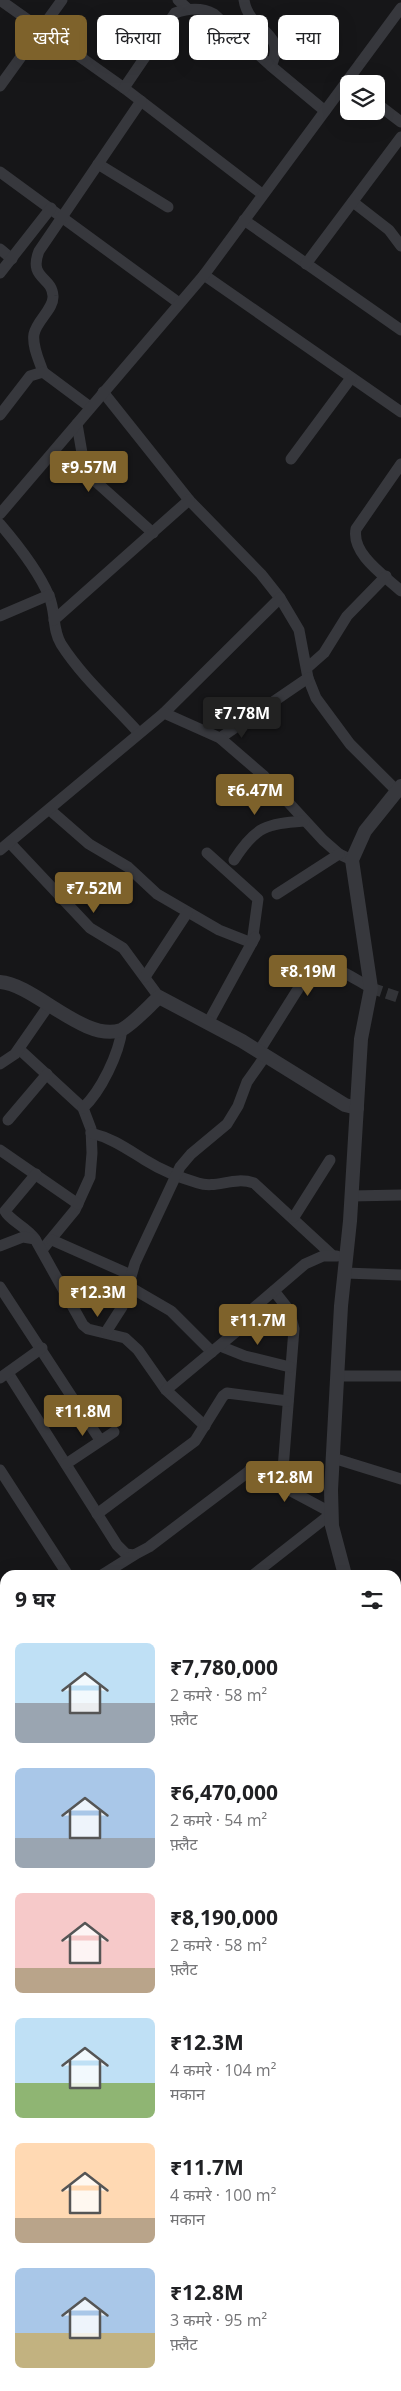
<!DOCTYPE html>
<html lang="hi">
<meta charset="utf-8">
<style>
body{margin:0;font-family:"Open Sans","Noto Sans Devanagari",sans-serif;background:#f6f6f6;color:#202124;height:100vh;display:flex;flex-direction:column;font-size:19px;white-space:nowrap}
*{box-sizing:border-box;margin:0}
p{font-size:16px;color:#757577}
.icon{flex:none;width:28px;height:28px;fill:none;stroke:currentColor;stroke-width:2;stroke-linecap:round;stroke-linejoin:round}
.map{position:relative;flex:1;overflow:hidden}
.drawer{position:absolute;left:0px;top:1570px;width:401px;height:821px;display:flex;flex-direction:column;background:#fff;border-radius:15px 15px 0 0;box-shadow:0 5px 20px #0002}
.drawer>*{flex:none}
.top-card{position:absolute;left:15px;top:15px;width:371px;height:45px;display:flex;gap:10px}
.controls{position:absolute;left:340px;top:75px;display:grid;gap:10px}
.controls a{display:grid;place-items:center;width:45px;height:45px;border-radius:8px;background:#fff;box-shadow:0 5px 20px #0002;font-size:25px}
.price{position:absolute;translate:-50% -42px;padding:0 11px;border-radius:5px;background:#7e622b;color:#fff;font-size:16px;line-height:32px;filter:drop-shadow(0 1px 2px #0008)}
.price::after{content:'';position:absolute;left:50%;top:30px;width:15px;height:11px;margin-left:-8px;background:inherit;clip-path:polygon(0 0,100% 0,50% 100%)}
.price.on{background:#222;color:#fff}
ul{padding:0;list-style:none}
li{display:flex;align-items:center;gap:15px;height:125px;padding:0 15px}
li span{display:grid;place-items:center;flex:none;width:140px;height:100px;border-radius:8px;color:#555}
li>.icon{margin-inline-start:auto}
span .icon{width:60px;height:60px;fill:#fffc;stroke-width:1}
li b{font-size:21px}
h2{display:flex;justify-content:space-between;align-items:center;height:60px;padding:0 15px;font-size:21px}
.pill{padding:0 18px;border-radius:8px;background:#fff;box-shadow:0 5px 20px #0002;font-size:18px;line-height:45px}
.pill.on{background:#7e622b;color:#fff}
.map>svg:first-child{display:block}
</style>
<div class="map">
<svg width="401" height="2391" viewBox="0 0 401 2391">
<rect width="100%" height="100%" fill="#161618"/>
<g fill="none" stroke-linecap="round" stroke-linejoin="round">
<path stroke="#333438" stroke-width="11" stroke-dasharray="11 5.5" stroke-linecap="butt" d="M 371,988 L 401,998"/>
<g stroke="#37383d" stroke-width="11">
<path d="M 0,0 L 124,88 L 262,194"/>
<path d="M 178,0 L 188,9"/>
<path d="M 244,0 C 249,33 288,30 271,66"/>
<path d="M 0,86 L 62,0"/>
<path d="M 124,88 L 175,13 C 189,8 201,7 214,14 L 271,66 L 325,111"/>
<path d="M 376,103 L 401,122"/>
<path d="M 98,164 L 168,207"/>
<path d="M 0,172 L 179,303"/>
<path d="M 353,202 L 389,230 L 401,246"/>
<path d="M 244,220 L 401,330"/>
<path d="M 0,249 L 12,259"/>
<path d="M 306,264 L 401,137"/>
<path d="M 0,273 L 51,208"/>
<path d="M 204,275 L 401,412"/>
<path d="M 43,372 C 39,360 32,346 34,334 C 37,320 54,309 53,296 C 52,276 28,279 39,251 L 141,101"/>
<path d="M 103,392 L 189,500 L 261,574 L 280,598 L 299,630 L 308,678 L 316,698 L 350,744 L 396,790"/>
<path d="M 0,415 L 30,376 L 43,372 L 90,407"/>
<path d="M 77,424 L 82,453 L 94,480 L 153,533"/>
<path d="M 291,459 L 351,378"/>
<path d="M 401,464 L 356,529 C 351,554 385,576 401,591"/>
<path d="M 0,514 L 204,275 L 401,8"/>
<path d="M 0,524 C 18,545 38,570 49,596 C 56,612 52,629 61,644 C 82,677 113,704 139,733"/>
<path d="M 0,616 L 49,595"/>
<path d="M 54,620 L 189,500"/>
<path d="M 307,668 L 324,653 L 347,616 L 386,576"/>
<path d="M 164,713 L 280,598"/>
<path d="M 220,738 L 308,678"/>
<path d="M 50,810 L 89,844 L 128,867 L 157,894 L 219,930 L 252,943 L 258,899 L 207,853"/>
<path d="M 10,843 L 90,928 L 123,948 L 159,997"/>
<path d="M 0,850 L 164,713 L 220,738 L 264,776 L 323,840 L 339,854 L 352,860"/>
<path d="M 234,860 C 256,826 266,824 304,821"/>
<path d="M 277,894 L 339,854"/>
<path d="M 145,977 L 187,913"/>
<path d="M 208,1023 L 255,937"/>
<path d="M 19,1049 L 83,1108 L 91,1129 L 92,1153 L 90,1177 L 75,1210 L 42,1250"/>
<path d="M 259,1051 L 310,970 C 328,958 354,979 371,988"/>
<path d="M 0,1064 L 15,1054 L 49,1005"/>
<path d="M 83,1108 C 101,1091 119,1054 122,1029"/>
<path d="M 8,1120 L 47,1074"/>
<path d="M 91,1133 C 112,1138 127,1149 145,1160 C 161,1170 181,1178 198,1183 C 217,1189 233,1176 254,1183 L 332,1255"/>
<path d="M 0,1150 L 78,1204"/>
<path d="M 351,1196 L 401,1195"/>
<path d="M 294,1217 L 330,1160"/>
<path d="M 35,1239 C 27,1227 10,1221 5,1211 L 36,1174"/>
<path d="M 52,1240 L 131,1275"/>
<path d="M 0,1246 L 23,1237 L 35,1239 L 83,1325 L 88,1329 L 125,1338 L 138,1350 L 166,1390 L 205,1426"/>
<path d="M 345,1273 L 401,1275"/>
<path d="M 128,1286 L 171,1311 L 212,1352"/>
<path d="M 0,1287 L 100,1440"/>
<path d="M 274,1291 L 289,1310 L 294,1329 L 282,1482"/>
<path d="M 106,1332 L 122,1307 L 135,1263 L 180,1167 L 191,1154 L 227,1124 L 238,1106 L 247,1082 L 266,1055"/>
<path d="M 220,1346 L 245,1356 L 290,1367"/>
<path d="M 8,1373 L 117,1545 L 126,1554 L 134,1555 L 149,1547 L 248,1472"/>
<path d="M 338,1376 L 401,1376"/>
<path d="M 0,1378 L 42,1348"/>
<path d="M 166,1390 L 237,1331 L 249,1312 L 305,1264 L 323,1256 L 337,1256"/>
<path d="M 333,1458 L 401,1479"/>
<path d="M 66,1464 L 114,1432"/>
<path d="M 250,1469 L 332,1513 L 253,1575"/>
<path d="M 0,1470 L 68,1575"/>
<path d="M 97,1514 L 195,1441 L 223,1396 L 227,1393 L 288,1401"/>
<path d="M 102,1575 L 134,1555"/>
<path d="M 0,1624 L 5,1632"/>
<path d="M 396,1711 L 401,1707"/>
<path d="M 0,1741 L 5,1738"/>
<path d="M 396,1830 L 401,1837"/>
<path d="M 0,1853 L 5,1850"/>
<path d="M 0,1978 L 5,1975"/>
<path d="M 0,2031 L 5,2028"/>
<path d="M 396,2086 L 401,2097"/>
<path d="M 0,2122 L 5,2119"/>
<path d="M 0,2185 L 5,2181"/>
<path d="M 396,2193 L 401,2190"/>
<path d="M 0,2220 L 5,2227"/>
<path d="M 396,2313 L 401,2308"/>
<path d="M 0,2371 L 5,2378"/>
<path d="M 11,2386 L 14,2391"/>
<path d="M 169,2386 L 174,2391"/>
<path d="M 322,2391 L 327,2386"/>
</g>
<g stroke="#37383d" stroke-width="14">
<path d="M 0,982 C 34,984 85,1043 121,1030 C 132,1025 150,1005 159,997 L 242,1041 L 345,1105 L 357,1108"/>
<path d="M 345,1575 L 332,1526 L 331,1490 L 341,1306 L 350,1221 L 361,1039 L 371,988 L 352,860 L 365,831 L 401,786"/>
<path d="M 396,1649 L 401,1654"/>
<path d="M 396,2029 L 401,2026"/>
<path d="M 59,2391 L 66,2386"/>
</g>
</g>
</svg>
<div class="controls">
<a><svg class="icon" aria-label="layers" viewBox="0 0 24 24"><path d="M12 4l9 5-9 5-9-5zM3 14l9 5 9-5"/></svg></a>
</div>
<b class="price" style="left:89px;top:493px">₹9.57M</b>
<b class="price on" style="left:242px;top:739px">₹7.78M</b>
<b class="price" style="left:255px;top:816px">₹6.47M</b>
<b class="price" style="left:94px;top:914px">₹7.52M</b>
<b class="price" style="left:308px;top:997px">₹8.19M</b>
<b class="price" style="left:98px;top:1318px">₹12.3M</b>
<b class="price" style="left:258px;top:1346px">₹11.7M</b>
<b class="price" style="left:83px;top:1437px">₹11.8M</b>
<b class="price" style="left:285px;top:1503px">₹12.8M</b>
<div class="top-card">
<a class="pill on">खरीदें</a>
<a class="pill">किराया</a>
<a class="pill">फ़िल्टर</a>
<a class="pill">नया</a>
</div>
<section class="drawer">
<h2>9 घर<svg class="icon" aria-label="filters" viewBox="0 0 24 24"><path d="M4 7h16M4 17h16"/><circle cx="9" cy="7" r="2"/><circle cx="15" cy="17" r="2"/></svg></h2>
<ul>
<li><span style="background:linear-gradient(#bfe0f5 60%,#9aa5b1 0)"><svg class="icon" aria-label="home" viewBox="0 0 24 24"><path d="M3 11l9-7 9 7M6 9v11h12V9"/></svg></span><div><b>₹7,780,000</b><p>2 कमरे · 58 m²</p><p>फ़्लैट</p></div></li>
<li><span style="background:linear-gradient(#a9c7e8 70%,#9aa5b1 0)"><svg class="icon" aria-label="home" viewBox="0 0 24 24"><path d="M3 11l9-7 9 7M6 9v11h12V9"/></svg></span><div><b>₹6,470,000</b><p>2 कमरे · 54 m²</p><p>फ़्लैट</p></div></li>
<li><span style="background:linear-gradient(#f6c9c9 75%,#b9a48a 0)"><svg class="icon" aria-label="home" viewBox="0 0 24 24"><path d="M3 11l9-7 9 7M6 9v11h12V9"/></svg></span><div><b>₹8,190,000</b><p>2 कमरे · 58 m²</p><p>फ़्लैट</p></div></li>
<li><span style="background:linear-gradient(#bfe0f5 65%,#8fb573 0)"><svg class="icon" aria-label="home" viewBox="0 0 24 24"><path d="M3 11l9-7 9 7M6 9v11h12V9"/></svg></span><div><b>₹12.3M</b><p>4 कमरे · 104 m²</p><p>मकान</p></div></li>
<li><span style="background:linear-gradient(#ffd9b3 75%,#b9a48a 0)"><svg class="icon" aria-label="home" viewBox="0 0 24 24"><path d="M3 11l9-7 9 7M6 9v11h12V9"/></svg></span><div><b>₹11.7M</b><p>4 कमरे · 100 m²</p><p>मकान</p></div></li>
<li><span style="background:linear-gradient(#a9c7e8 65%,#c2b280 0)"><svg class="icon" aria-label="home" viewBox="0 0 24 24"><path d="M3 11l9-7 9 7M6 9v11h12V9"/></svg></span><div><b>₹12.8M</b><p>3 कमरे · 95 m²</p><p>फ़्लैट</p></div></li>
</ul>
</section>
</div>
